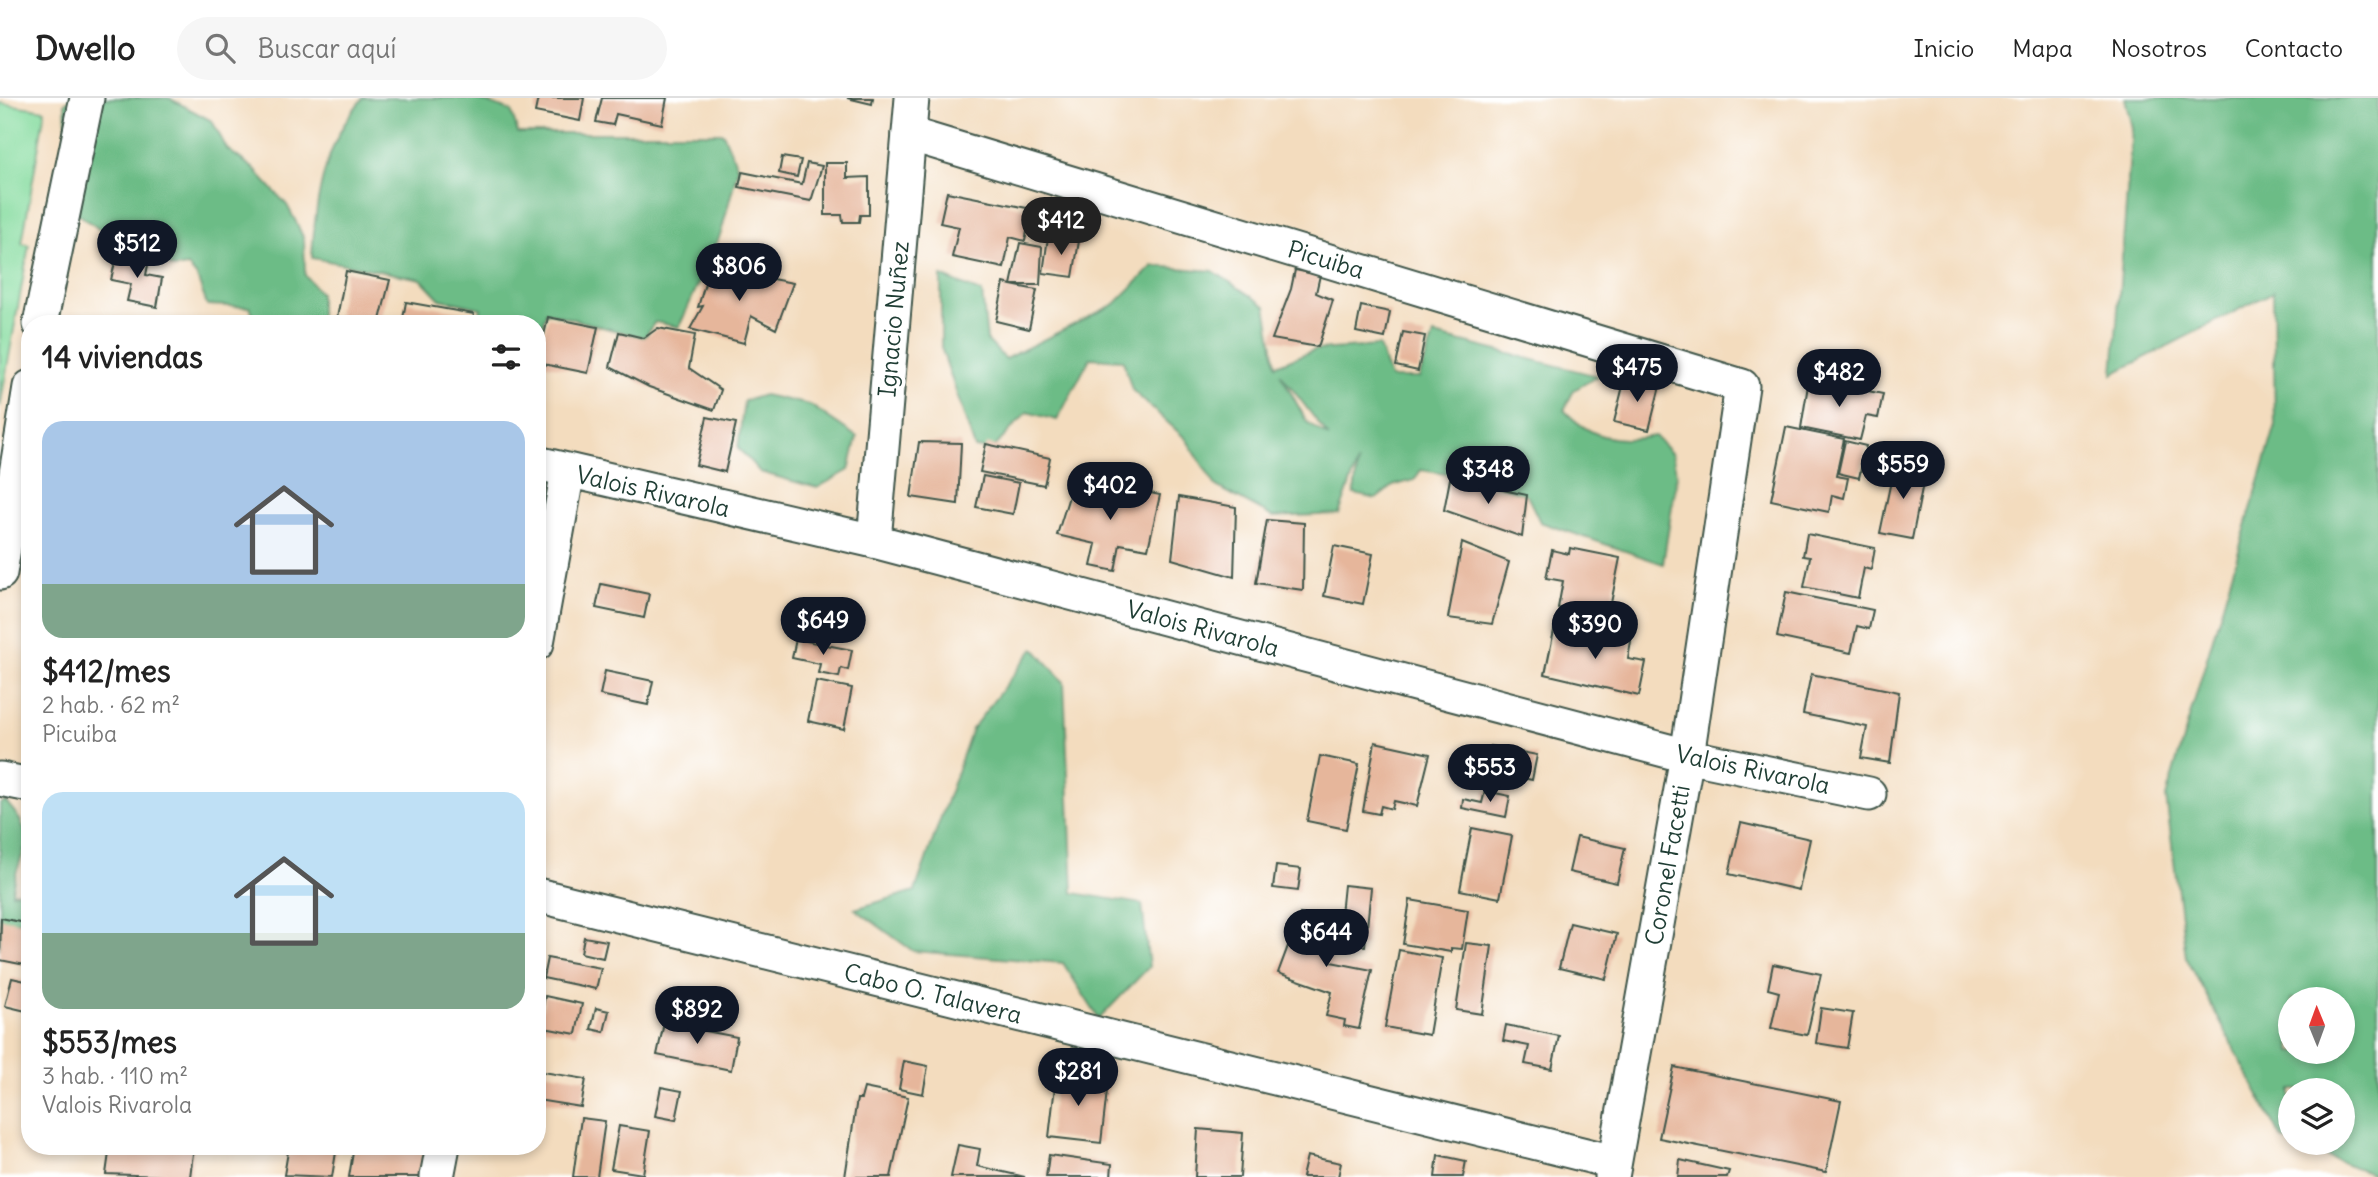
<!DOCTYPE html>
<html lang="es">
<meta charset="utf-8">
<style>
body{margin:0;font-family:Delius,sans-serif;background:#f6f6f6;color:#222;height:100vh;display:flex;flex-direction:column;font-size:26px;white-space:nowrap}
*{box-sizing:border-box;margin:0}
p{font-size:23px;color:#767676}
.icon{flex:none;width:38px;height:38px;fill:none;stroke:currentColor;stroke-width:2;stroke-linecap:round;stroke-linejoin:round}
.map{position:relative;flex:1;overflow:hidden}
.drawer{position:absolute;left:21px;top:217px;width:525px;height:840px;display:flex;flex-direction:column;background:#fff;border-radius:28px;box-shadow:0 4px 10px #0003}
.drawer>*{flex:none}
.needle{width:46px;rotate:359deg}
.controls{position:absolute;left:2278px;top:889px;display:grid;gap:14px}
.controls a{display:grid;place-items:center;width:77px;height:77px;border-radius:50%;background:#fff;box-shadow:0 4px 10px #0003;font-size:35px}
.price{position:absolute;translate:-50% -60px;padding:0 16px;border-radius:24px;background:#111827;color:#fff;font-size:23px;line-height:46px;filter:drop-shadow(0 2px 4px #0008)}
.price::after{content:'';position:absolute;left:50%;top:42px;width:21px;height:16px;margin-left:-10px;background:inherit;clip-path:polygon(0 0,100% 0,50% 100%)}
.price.selected{background:#222;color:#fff}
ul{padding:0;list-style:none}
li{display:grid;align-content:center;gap:14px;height:371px;padding:0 21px}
li span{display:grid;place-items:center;height:217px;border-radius:21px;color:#555}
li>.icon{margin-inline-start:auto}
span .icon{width:126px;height:126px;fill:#fffc;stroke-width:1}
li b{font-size:30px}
h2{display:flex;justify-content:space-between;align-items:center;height:84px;padding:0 21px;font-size:30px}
header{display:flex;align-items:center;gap:42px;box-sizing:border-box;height:98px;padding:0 35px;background:#fff;border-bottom:2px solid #e0e0e0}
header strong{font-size:33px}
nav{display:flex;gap:38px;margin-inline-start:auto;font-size:24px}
.search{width:490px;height:63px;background:#f6f6f6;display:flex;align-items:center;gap:18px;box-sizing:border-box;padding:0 24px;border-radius:38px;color:#767676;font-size:26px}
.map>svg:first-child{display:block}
</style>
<header>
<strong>Dwello</strong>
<div class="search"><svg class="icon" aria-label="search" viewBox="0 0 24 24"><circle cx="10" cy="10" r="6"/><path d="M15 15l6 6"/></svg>Buscar aquí</div>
<nav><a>Inicio</a><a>Mapa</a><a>Nosotros</a><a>Contacto</a></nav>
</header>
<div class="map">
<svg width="2378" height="1079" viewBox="0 0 2378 1079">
<rect width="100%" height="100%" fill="#fff"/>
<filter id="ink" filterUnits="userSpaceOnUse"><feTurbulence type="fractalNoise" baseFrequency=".0143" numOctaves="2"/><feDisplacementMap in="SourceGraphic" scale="14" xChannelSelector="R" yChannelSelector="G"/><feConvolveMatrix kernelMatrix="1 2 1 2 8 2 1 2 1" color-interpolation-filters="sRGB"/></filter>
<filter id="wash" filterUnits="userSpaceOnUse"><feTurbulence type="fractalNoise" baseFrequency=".00686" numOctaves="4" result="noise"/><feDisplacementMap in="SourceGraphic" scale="28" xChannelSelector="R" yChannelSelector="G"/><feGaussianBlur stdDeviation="1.57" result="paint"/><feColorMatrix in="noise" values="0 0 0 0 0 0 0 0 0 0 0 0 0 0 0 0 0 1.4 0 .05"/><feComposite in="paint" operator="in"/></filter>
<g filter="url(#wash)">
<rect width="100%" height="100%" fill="#f3dcbe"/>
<path fill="#85dc9f" stroke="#528c6a" stroke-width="2" d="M 0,5 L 45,12 L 22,145 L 29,147 L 0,309 Z"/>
<g fill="#6cbc86" stroke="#467c5d" stroke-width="2" fill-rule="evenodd">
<path d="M 72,0 L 169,0 L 212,23 L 227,51 L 253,70 L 287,107 L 296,124 L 304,141 L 305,177 L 320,196 L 320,226 L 257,226 L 250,209 L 207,207 L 197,179 L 188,168 L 173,170 L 154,157 L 132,153 L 121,147 L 70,110 L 65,5 Z"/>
<path d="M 363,0 L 474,0 L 511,13 L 518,35 L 723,35 L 738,70 L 721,135 L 679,229 L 655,224 L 644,240 L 546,214 L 537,249 L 537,226 L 478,226 L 481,210 L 440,201 L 421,181 L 312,160 C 315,103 324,45 363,0 Z"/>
<path d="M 2125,0 L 2378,0 L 2378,1078 L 2291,1045 L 2343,1045 L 2343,992 L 2291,992 L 2291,1045 L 2282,1041 L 2186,859 L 2166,699 L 2275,330 L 2273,194 L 2113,276 L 2132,30 ZM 2291,901 L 2343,901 L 2343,954 L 2291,954 Z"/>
<path d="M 1153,168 L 1213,173 L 1266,208 L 1276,267 L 1314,252 L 1379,248 L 1390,280 L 1419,280 L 1434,237 L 1598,278 L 1574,292 L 1564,312 C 1591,341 1616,345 1655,338 L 1672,356 L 1677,377 L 1663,466 L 1540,424 L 1527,397 L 1482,382 L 1421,372 L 1414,382 L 1393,388 L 1376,401 L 1354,396 L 1358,364 L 1339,416 L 1273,419 L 1216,388 L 1186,341 L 1132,292 L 1123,262 L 1090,260 L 1057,322 L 1027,314 L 992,352 L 975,350 L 941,249 L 941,178 L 982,195 L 987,242 L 1005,261 L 1115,206 ZM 1280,275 L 1329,339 L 1307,324 Z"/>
<path d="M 764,297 L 810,307 L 857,339 L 849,372 L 817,390 L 760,374 L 738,350 L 744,303 Z"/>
<path d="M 1034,550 L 1064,584 L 1073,795 L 1142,806 L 1149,869 L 1099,921 L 1063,865 L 913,853 L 855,811 L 915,793 L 972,631 Z"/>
<path d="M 5,703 C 44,744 17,752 12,795 L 30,792 L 30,818 L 8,827 L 0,851 L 0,706 Z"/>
</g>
<g id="blocks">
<g fill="#e6b69b">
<path d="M 538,0 L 584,0 L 580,23 L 535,14 Z"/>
<path d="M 602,0 L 667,0 L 662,26 L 616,16 L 613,27 L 596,24 Z"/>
<path d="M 847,0 L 873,0 L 872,6 Z"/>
<path d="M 782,59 L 801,62 L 797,79 L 779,75 Z"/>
<path d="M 807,65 L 822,68 L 811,103 L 739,89 L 742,74 L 802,86 Z"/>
<path d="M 825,65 L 847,65 L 847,80 L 869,79 L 869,117 L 860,117 L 859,124 L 843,124 L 842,117 L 825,117 Z"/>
<path d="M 947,94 L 1032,111 L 1025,143 L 1010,139 L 1004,170 L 952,159 L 959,129 L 940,125 Z"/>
<path d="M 1048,139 L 1079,143 L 1073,179 L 1043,175 Z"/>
<path d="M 1020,145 L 1042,149 L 1040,187 L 1011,187 L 1037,192 L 1029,231 L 996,223 L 1004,185 L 1011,187 Z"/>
<path d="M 117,155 L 149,162 L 146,177 L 162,180 L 157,209 L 127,203 L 131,186 L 111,182 Z"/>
<path d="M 710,169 L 793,185 L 776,231 L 751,218 L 744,245 L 690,231 L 703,208 L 698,209 Z"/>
<path d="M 1295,172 L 1320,177 L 1316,195 L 1333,202 L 1318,249 L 1272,241 L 1291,191 Z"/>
<path d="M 346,173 L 390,182 L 379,226 L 336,225 Z"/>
<path d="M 406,204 L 474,216 L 472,226 L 402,226 Z"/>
<path d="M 1361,208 L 1390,214 L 1385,240 L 1356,234 Z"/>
<path d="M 548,219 L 598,229 L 588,275 L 538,265 Z"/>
<path d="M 658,230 L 695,237 L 689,270 L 721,292 L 714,312 L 649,289 L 610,269 L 619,234 L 644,240 Z"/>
<path d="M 1403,234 L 1425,238 L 1418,273 L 1396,268 Z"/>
<path d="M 1625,280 L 1660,288 L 1649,332 L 1614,324 Z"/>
<path d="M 1809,281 L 1883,296 L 1878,320 L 1866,318 L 1860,342 L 1801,330 Z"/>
<path d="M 707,319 L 736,325 L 725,374 L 696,367 Z"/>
<path d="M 1786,329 L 1844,341 L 1836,378 L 1848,380 L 1844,400 L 1832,397 L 1829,414 L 1771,402 Z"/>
<path d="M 1845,343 L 1866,348 L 1859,380 L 1838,375 Z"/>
<path d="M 919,344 L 961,345 L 958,406 L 911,399 Z"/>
<path d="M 986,346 L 1050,360 L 1044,387 L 980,374 Z"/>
<path d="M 1895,364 L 1926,370 L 1912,441 L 1880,435 Z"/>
<path d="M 983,378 L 1019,385 L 1013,416 L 976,409 Z"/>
<path d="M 1450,381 L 1527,397 L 1522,439 L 1444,412 Z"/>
<path d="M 1111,387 L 1160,397 L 1148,451 L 1120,446 L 1115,473 L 1091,468 L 1096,446 L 1057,437 L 1071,392 L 1107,398 Z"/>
<path d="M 1179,399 L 1236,409 L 1234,479 L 1172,461 Z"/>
<path d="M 1267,422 L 1304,425 L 1303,492 L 1256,485 Z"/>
<path d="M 1807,436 L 1875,450 L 1871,472 L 1864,470 L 1858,500 L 1804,489 L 1810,459 L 1803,458 Z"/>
<path d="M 1462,445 L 1509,464 L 1492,526 L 1448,520 Z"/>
<path d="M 1334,448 L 1373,456 L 1363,506 L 1324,498 Z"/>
<path d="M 1570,450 L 1620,460 L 1608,520 L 1558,510 L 1563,483 L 1546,480 L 1552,452 L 1569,456 Z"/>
<path d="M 601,486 L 649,496 L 644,520 L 596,510 Z"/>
<path d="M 1786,494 L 1873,512 L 1869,531 L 1857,528 L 1851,555 L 1777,539 Z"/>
<path d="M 1555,528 L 1631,543 L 1628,561 L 1646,564 L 1639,598 L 1545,576 Z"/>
<path d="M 796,541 L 852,552 L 848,572 L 841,570 L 839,579 L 818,575 L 820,566 L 792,560 Z"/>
<path d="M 605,573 L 653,583 L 648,607 L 600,597 Z"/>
<path d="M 1811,576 L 1899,594 L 1890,665 L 1861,660 L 1867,629 L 1803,616 Z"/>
<path d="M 816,583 L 852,590 L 844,631 L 808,623 Z"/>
<path d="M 1375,644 L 1430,656 L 1417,708 L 1394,703 L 1392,711 L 1381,708 L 1379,716 L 1363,713 Z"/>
<path d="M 1490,648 L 1537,657 L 1532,682 L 1485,672 Z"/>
<path d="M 1320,658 L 1359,666 L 1346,731 L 1307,723 Z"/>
<path d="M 1485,693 L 1510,698 L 1506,719 L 1462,710 L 1463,701 L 1482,705 Z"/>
<path d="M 1741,725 L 1810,741 L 1799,792 L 1729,776 Z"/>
<path d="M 1472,730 L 1512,738 L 1500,800 L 1460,792 Z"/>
<path d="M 1577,739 L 1625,750 L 1617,785 L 1569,774 Z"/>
<path d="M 1276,768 L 1301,771 L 1298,793 L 1273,790 Z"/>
<path d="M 1344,787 L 1371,790 L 1365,848 L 1338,846 Z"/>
<path d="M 1410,802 L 1468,812 L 1462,851 L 1451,850 L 1451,854 L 1403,846 Z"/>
<path d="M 1300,816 L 1339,824 L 1331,864 L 1372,872 L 1359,931 L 1344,928 L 1345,922 L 1326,918 L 1332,894 L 1278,875 Z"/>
<path d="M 1,820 L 30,826 L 30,868 L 0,862 Z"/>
<path d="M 1570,825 L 1617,836 L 1606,881 L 1559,870 Z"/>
<path d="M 584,839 L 607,843 L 603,860 L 581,855 Z"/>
<path d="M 1466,845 L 1492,848 L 1482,916 L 1456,912 Z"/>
<path d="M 1399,852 L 1442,860 L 1429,937 L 1385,929 Z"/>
<path d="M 547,860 L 601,870 L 596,891 L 543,880 Z"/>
<path d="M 1773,866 L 1821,876 L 1807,937 L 1771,930 L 1779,894 L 1768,891 Z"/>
<path d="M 12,880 L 30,884 L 30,914 L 5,908 Z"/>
<path d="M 545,898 L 582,906 L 576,936 L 539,929 Z"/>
<path d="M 596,910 L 609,913 L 604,934 L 591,931 Z"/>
<path d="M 1821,910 L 1853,915 L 1847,950 L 1816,945 Z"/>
<path d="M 664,925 L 737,939 L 731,972 L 657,957 Z"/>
<path d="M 1506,927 L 1559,938 L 1552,971 L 1525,966 L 1529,948 L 1503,943 Z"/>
<path d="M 904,963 L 928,968 L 923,996 L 899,991 Z"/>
<path d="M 1674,969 L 1841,1003 L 1826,1074 L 1659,1040 Z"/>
<path d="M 1057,971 L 1108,984 L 1101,1045 L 1049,1039 Z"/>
<path d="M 537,973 L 586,981 L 581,1009 L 537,1002 Z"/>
<path d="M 661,989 L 682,993 L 676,1022 L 655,1018 Z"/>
<path d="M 864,990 L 908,999 L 891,1079 L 845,1079 L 857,1001 L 861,1001 Z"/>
<path d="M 581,1020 L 605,1023 L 597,1079 L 573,1079 Z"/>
<path d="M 619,1028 L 650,1033 L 643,1076 L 611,1071 Z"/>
<path d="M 1198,1031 L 1243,1035 L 1240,1079 L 1195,1079 Z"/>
<path d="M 958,1047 L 980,1051 L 977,1068 L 1025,1079 L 951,1079 Z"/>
<path d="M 110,1048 L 194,1048 L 190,1079 L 106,1076 Z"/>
<path d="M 289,1048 L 337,1048 L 332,1079 L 284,1077 Z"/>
<path d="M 354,1048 L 427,1049 L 423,1079 L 349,1079 Z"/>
<path d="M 1049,1057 L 1112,1066 L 1111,1079 L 1046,1079 Z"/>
<path d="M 1438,1057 L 1466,1063 L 1463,1079 L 1435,1079 Z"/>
<path d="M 1307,1058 L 1341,1065 L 1338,1079 L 1302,1079 Z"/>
<path d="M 1680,1062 L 1729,1073 L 1727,1079 L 1678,1079 Z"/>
</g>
</g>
</g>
<g filter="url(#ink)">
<use href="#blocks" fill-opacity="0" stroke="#3f5549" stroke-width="2"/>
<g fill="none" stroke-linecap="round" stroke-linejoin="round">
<g stroke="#3f5549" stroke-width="37">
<g id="minor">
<path d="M 909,36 L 1742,288 L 1687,658 L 1612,1079"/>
<path d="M 40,226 L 87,0"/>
<path d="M 537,365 L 874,443 L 1687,658 L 1869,696"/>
<path d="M 874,443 L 912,0"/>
<path d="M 0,475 L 30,289"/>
<path d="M 537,545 L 568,373"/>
<path d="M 0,681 L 30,687"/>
<path d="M 537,797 L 1614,1064"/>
<path d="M 437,1079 L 443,1048"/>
</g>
</g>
<use href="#minor" stroke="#fff" stroke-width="33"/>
</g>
</g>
<g text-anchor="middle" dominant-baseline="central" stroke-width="7" stroke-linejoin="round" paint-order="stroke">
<g font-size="24" fill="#1f3d34" stroke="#fff">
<text transform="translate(1326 161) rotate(17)">Picuiba</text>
<text transform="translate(893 221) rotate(-85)">Ignacio Nuñez</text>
<text transform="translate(653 393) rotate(13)">Valois Rivarola</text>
<text transform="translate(1203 530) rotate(15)">Valois Rivarola</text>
<text transform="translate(1753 671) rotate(12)">Valois Rivarola</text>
<text transform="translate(1667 767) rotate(-80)">Coronel Facetti</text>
<text transform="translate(933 895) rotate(14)">Cabo O. Talavera</text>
</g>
</g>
</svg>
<div class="controls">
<a><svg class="needle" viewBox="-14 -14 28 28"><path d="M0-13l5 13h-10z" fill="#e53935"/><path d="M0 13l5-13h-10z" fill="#767676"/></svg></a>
<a><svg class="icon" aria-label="layers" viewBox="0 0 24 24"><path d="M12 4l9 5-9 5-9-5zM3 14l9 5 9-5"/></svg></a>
</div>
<b class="price selected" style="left:1061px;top:159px">$412</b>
<b class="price" style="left:137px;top:182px">$512</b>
<b class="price" style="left:739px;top:205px">$806</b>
<b class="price" style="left:1637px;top:306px">$475</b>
<b class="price" style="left:1839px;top:311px">$482</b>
<b class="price" style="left:1903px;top:403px">$559</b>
<b class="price" style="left:1488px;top:408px">$348</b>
<b class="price" style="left:1110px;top:424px">$402</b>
<b class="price" style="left:823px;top:559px">$649</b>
<b class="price" style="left:1595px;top:563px">$390</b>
<b class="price" style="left:1490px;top:706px">$553</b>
<b class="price" style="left:1326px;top:871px">$644</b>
<b class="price" style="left:697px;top:948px">$892</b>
<b class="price" style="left:1078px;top:1010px">$281</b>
<section class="drawer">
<h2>14 viviendas<svg class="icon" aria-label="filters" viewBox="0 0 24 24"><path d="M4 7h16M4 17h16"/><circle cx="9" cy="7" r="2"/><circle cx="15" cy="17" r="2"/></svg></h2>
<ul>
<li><span style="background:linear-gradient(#a9c7e8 75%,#7fa58c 0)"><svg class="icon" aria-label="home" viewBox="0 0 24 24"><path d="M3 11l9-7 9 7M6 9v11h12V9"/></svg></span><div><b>$412/mes</b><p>2 hab. · 62 m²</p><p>Picuiba</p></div></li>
<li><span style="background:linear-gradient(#bfe0f5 65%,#7fa58c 0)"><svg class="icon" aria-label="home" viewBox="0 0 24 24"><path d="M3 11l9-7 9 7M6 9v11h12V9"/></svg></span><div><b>$553/mes</b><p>3 hab. · 110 m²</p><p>Valois Rivarola</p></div></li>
</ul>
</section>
</div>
